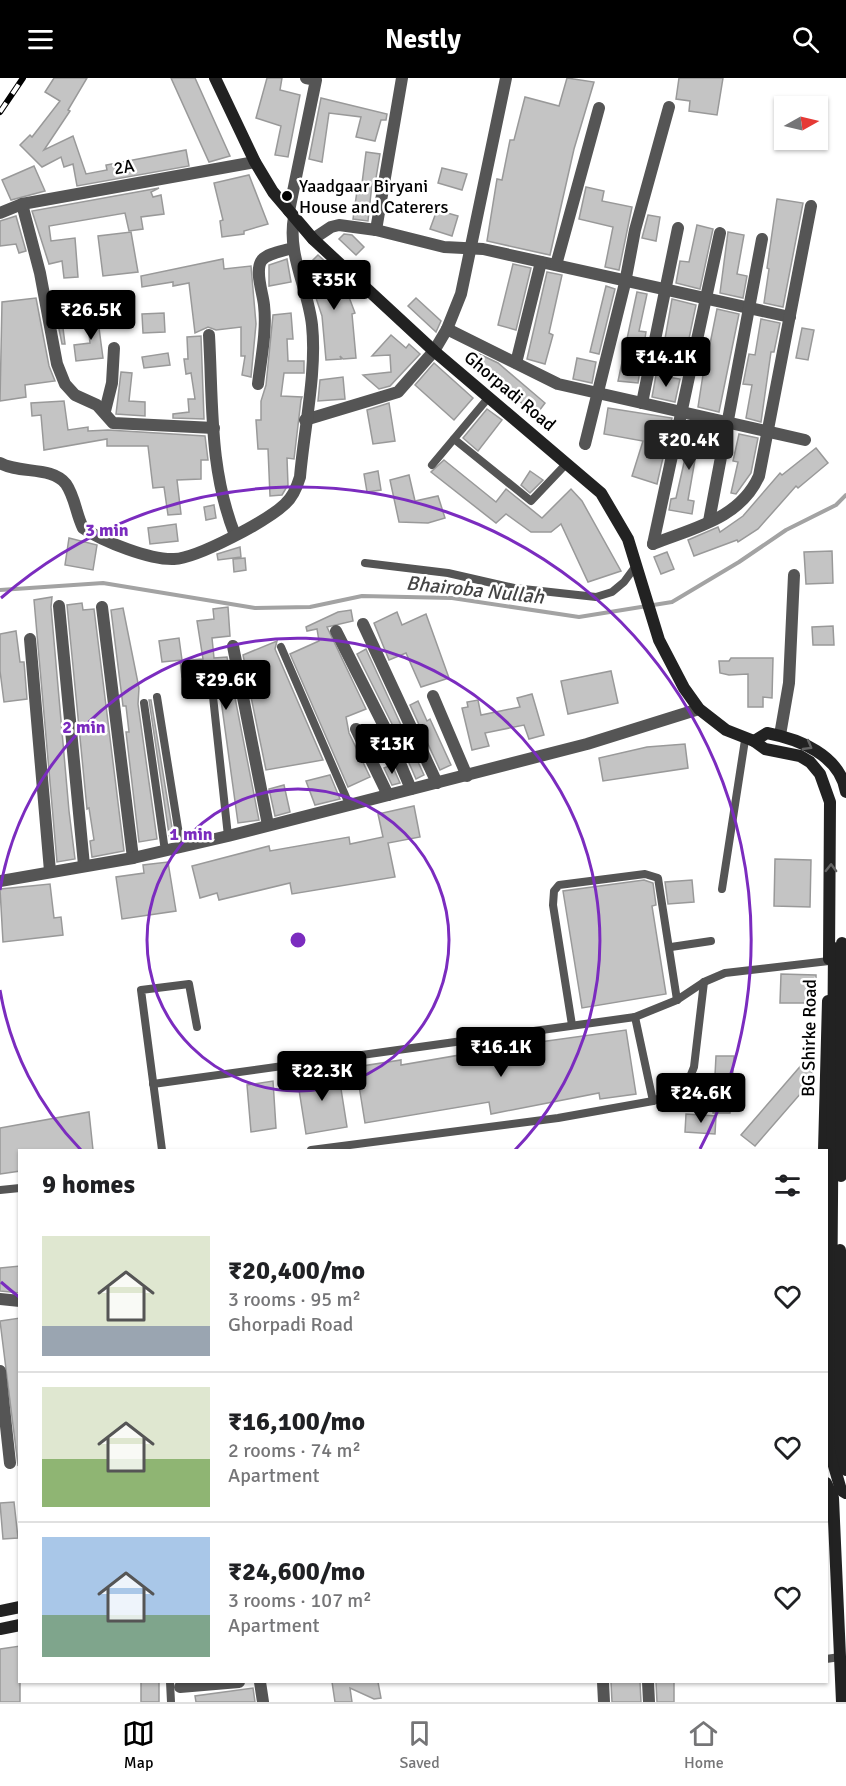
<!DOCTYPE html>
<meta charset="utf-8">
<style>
body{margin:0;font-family:Signika,sans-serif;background:#f6f6f6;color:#202124;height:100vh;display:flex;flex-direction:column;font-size:22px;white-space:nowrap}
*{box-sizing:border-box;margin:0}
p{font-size:20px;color:#757577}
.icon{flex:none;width:33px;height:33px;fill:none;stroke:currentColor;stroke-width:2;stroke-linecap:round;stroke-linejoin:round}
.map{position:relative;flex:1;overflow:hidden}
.side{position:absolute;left:18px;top:1071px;width:810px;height:534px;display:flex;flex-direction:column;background:#fff;border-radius:0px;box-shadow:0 2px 4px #0004}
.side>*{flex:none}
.needle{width:39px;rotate:82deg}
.fabs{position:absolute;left:774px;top:18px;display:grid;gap:12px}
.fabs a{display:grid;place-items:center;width:54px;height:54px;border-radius:0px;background:#fff;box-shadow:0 2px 4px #0004;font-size:30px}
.price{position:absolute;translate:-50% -51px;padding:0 14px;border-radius:6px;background:#000;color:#fff;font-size:20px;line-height:39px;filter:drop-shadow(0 2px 3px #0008)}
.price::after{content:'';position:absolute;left:50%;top:36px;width:18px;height:14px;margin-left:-9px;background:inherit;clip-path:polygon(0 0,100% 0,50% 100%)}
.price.on{background:#222;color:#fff}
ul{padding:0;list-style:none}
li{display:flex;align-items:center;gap:18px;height:150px;padding:0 24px}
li+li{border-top:2px solid #e0e0e0}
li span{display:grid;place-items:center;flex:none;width:168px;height:120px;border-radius:0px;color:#555}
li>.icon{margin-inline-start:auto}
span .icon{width:72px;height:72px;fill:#fffc;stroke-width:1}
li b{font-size:26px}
h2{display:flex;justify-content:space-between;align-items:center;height:72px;padding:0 24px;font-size:26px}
header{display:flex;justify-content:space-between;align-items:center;height:78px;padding:0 24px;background:#000;color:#fff;font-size:27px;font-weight:700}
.tab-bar{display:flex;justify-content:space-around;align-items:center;height:84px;border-top:2px solid #e0e0e0;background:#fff;font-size:16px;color:#757577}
.tab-bar a{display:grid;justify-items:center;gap:3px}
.tab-bar .on{color:#000}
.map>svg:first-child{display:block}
</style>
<header><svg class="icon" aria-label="menu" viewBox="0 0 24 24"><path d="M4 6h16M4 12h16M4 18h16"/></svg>Nestly<svg class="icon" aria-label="search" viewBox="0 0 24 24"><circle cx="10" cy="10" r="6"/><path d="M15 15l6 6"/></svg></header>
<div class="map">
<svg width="846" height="1624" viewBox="0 0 846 1624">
<rect width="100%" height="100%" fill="#fff"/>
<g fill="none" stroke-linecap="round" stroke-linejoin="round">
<path stroke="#a3a3a3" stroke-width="4" d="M 0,512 L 103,505 L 255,530 L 310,529 L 362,518 L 452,520 L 579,539 L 672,524 L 739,484 L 786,452 L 836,427 L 846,417"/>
</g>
<g fill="#c4c4c4" stroke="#999" stroke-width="1.5">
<path d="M 54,0 L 87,0 L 68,32 L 70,33 L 44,72 L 73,58 L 86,96 L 107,92 L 106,87 L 186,72 L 189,88 L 77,108 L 73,86 L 64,89 L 61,79 L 42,89 L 20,67 L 30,57 L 32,59 L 60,23 L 45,14 Z"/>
<path d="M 171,0 L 195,0 L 230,78 L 209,84 Z"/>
<path d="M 267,0 L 282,0 L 280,12 L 300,17 L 288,79 L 275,77 L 281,48 L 256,40 Z"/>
<path d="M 567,0 L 594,4 L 574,71 L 550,177 L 487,163 L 497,101 L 502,102 L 510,62 L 514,62 L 525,19 L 559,28 Z"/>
<path d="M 679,0 L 723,0 L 717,37 L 689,33 L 690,23 L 676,21 Z"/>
<path d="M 321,20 L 387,36 L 386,42 L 381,42 L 375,63 L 356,59 L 361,39 L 329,35 L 322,84 L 309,81 Z"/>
<path d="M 366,74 L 380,76 L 375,106 L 372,106 L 368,143 L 353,141 L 357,113 L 361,113 Z"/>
<path d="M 34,88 L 45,113 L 11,122 L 2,102 Z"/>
<path d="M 442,90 L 467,96 L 462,112 L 438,105 Z"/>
<path d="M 249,97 L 268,146 L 244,153 L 244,156 L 222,159 L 220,143 L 223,142 L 214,105 Z"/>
<path d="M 586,109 L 604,113 L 602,123 L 632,129 L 619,192 L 605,189 L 613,149 L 579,141 Z"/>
<path d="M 159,110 L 151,114 L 153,119 L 161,117 L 164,136 L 141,139 L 143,151 L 129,153 L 125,135 L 49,148 L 51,163 L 75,160 L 78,199 L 64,200 L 62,183 L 49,186 L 32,133 Z"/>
<path d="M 777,121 L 803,125 L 783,229 L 764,225 L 769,191 L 767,190 Z"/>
<path d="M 437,132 L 458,138 L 452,158 L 430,151 Z"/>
<path d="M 648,137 L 660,139 L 656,163 L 642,160 Z"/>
<path d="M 16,138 L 26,173 L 19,175 L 16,166 L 0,168 L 0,143 Z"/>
<path d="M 697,147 L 713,151 L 700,211 L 676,205 L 680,183 L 689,184 Z"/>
<path d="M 131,154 L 138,194 L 103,198 L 98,158 Z"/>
<path d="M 728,154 L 744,157 L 737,196 L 747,198 L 743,220 L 720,215 Z"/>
<path d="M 344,156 L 352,157 L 364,169 L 356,177 L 339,161 Z"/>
<path d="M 318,177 L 341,198 L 355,235 L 352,236 L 356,280 L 343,281 L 340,278 L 341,281 L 326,282 L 322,238 L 314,214 L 318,212 L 307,188 Z"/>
<path d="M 223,181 L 224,191 L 251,188 L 256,246 L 251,299 L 242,297 L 245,278 L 241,278 L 241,249 L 216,252 L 208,249 L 195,255 L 189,205 L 173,208 L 173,204 L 142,209 L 141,198 Z"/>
<path d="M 287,181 L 291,204 L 269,208 L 269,187 Z"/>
<path d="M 513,186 L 531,190 L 516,252 L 498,247 Z"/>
<path d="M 547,194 L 562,197 L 549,255 L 553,257 L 545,286 L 527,281 Z"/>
<path d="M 606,208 L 615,211 L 599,276 L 590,274 Z"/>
<path d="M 637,214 L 647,216 L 639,253 L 646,254 L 638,305 L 618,303 Z"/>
<path d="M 36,220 L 49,288 L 55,303 L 25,307 L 26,319 L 0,323 L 2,224 Z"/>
<path d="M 416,220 L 441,243 L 436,254 L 408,228 Z"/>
<path d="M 672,221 L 696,227 L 686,275 L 663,272 Z"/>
<path d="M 76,222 L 78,239 L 62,242 L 65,266 L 62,266 L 54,226 Z"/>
<path d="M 717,231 L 739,236 L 719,334 L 698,329 L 707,271 L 709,271 Z"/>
<path d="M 164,235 L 165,254 L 143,255 L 142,236 Z"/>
<path d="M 291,235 L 293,261 L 287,261 L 288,283 L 304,283 L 304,295 L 284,295 L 281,318 L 302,319 L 301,322 L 294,381 L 287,380 L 288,407 L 282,417 L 270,418 L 268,371 L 258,371 L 256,342 L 261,342 L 261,323 L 266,307 L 273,237 Z"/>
<path d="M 103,237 L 104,249 L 99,250 L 103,280 L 76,283 L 74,267 L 90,265 L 87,238 Z"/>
<path d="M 761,241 L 780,245 L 774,274 L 771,274 L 761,344 L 746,340 L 752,307 L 743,306 L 749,276 L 755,277 Z"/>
<path d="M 802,250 L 814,252 L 808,282 L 796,280 Z"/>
<path d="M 391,257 L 406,270 L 409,266 L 420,276 L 390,308 L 379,311 L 363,297 L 391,294 L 390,277 L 372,278 Z"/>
<path d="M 201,258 L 204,341 L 173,340 L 173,336 L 189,334 L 188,321 L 195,321 L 191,295 L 186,296 L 184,281 L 188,281 L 187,259 Z"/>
<path d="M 168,275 L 170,287 L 144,290 L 142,279 Z"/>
<path d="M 477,275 L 498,285 L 545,325 L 536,337 L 471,283 Z"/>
<path d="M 577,280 L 596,284 L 592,305 L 573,301 Z"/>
<path d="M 434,285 L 473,320 L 454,342 L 415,307 Z"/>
<path d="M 121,294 L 132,295 L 129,323 L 145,324 L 145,338 L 116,336 Z"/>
<path d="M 656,297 L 680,301 L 675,324 L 652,319 Z"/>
<path d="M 343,299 L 345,321 L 318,323 L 320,302 Z"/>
<path d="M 64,323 L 68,352 L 88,349 L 88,353 L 108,352 L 205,358 L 208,382 L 201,382 L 201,401 L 177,402 L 181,436 L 168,437 L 164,409 L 153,410 L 148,368 L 107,368 L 107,361 L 44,372 L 41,337 L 32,338 L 31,325 Z"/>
<path d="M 389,325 L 395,363 L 373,366 L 367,332 Z"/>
<path d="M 608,330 L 672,340 L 657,406 L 632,398 L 643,363 L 604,356 Z"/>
<path d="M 487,331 L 502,342 L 478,373 L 463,360 Z"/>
<path d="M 693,345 L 707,348 L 700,377 L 696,376 L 688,422 L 694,423 L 692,436 L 669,432 L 671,421 L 676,420 Z"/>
<path d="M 739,356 L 758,360 L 751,395 L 736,416 L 731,415 L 738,384 L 733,383 Z"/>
<path d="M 816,370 L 828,385 L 798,410 L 796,408 L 758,451 L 738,464 L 737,462 L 694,478 L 688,462 L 718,449 L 720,454 L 743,438 L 780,395 L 782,397 Z"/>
<path d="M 444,382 L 496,424 L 506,411 L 542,440 L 571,411 L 582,423 L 621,493 L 588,504 L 561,446 L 551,454 L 531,454 L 506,436 L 496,445 L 431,394 Z"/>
<path d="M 378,393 L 381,412 L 367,414 L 364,396 Z"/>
<path d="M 530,393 L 543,402 L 530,415 L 521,407 Z"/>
<path d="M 409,397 L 415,423 L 438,418 L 445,440 L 428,445 L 399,444 L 390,402 Z"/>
<path d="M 214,427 L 216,440 L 206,442 L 204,429 Z"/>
<path d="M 176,446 L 178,463 L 150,466 L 148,450 Z"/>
<path d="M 69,460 L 97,467 L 93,492 L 65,487 Z"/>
<path d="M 240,469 L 241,479 L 218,482 L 217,476 Z"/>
<path d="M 832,473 L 833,505 L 806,506 L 804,474 Z"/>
<path d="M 667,474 L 674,491 L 661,496 L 654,479 Z"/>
<path d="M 245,480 L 246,492 L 234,494 L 233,481 Z"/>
<path d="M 52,519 L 51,529 L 69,733 L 75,781 L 57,784 L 34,522 Z"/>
<path d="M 82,525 L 83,532 L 94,531 L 124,773 L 92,779 L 90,763 L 94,762 L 89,730 L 87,731 L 67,527 Z"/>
<path d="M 228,529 L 230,558 L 212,560 L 214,580 L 227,579 L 259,742 L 238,745 L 217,593 L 182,599 L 180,583 L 203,581 L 197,543 L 214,541 L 213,531 Z"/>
<path d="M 123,530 L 139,610 L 138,626 L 157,761 L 139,764 L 126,654 L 129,654 L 126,628 L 123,628 L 111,532 Z"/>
<path d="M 351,532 L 353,543 L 327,549 L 366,631 L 346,639 L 349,655 L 370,699 L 348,709 L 290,576 L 319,563 L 317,551 L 307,553 L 306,549 L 338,534 Z"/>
<path d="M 397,534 L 402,547 L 426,536 L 449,600 L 421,609 L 406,575 L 389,582 L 374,545 Z"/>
<path d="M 833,548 L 834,567 L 813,567 L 812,549 Z"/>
<path d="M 16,553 L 20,584 L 24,584 L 27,621 L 4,624 L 0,593 L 0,556 Z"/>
<path d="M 179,560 L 182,582 L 162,584 L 159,563 Z"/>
<path d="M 277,563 L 275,571 L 323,682 L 266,692 L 250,614 L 267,612 L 259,593 L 247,596 L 243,577 Z"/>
<path d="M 366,571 L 424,697 L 416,701 L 392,646 L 357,576 Z"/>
<path d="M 731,580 L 773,580 L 772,620 L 763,619 L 763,629 L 748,629 L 748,596 L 729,597 L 720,595 L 719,583 L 729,583 Z"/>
<path d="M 611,593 L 618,625 L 568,636 L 561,603 Z"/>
<path d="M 532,616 L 544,657 L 529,661 L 524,647 L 485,655 L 489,668 L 472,672 L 462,630 L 468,629 L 467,624 L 478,622 L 481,637 L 520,629 L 517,620 Z"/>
<path d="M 149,622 L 151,622 L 174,762 L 170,763 Z"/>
<path d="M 418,623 L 427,643 L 430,641 L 451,687 L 440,692 L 410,627 Z"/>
<path d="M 685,666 L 688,690 L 603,703 L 599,680 L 647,669 Z"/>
<path d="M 392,687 L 400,705 L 392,707 L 384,690 Z"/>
<path d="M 330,697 L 340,721 L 315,727 L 306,703 Z"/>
<path d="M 284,707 L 290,734 L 275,738 L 269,711 Z"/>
<path d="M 414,728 L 420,759 L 388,765 L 395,799 L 292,816 L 290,805 L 219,822 L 217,815 L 200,820 L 192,788 L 269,768 L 270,773 L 349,759 L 350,766 L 383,759 L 378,736 Z"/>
<path d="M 775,781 L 811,782 L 810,829 L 774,828 Z"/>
<path d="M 168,784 L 176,833 L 122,841 L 116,799 L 144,795 L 143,787 Z"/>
<path d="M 644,802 L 653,805 L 656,827 L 652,828 L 666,916 L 582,930 L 563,813 Z"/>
<path d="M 692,802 L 694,824 L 668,826 L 665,804 Z"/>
<path d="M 50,806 L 54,840 L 61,839 L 63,857 L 3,864 L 0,811 Z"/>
<path d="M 781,896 L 816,897 L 816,925 L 780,925 Z"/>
<path d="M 626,952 L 636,1016 L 600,1021 L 599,1015 L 491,1036 L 489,1024 L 365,1045 L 356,989 L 401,982 L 401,987 L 518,967 Z"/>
<path d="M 716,978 L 734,978 L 730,1035 L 713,1035 Z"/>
<path d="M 804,984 L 815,999 L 755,1068 L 741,1057 Z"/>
<path d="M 338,992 L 347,1049 L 306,1056 L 297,999 Z"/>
<path d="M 273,1003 L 276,1050 L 251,1054 L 247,1007 Z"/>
<path d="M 89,1034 L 93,1072 L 20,1072 L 20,1093 L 0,1096 L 0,1050 Z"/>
<path d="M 686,1036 L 716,1038 L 715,1056 L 685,1054 Z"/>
<path d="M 20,1188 L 20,1215 L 0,1213 L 0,1190 Z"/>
<path d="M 20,1240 L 20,1386 L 18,1387 L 0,1243 Z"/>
<path d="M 14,1424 L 18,1460 L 3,1461 L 0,1425 Z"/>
<path d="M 20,1568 L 20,1624 L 0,1624 L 0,1571 Z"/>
<rect x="141" y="1604" width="18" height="20"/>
<path d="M 332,1604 L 378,1604 L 381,1620 L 374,1621 L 350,1610 L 352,1624 L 335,1624 Z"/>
<path d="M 611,1604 L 640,1604 L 641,1624 L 612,1624 Z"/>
<path d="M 656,1604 L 674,1604 L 674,1624 L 657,1624 Z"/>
<path d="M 253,1610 L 255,1624 L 196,1624 L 195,1618 Z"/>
</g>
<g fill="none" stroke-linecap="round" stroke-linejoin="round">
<g stroke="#555" stroke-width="8">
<path d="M 454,361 L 531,423 L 567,385"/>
<path d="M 432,387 L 489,319"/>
<path d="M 365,485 L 448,495 L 514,510 L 596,519 L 612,514 L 624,504 L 635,489"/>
<path d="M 281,569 L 349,726"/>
<path d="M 211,600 L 228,758"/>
<path d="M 157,619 L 181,769"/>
<path d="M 144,625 L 165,773"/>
<path d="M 722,811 L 745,662"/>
<path d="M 671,869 L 711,863"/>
<path d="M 635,939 L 653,1023"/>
<path d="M 572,947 L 553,827 L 554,813 L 559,807 L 645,796 L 658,800 L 677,922"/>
<path d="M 153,1006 L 635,939 L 677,922 L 704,904 L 725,895 L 829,883"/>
<path d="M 162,1072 L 141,912 L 189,906 L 197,949"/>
<path d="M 311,1072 L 558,1040 L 653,1023 L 680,1012 L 688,1004 L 694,989 L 704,904"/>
<path d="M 0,1112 L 20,1110"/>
<path d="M 826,1581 L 840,1579"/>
<path d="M 170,1604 L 171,1624"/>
</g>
<g stroke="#555" stroke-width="12">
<path d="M 22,126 L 40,195 L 57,286 L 65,306 L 75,317 L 97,327 L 113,345 L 214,350"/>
<path d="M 289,133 L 316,2 L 306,0"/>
<path d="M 0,135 L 22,126 L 255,84"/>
<path d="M 376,152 L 402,0"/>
<path d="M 313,161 L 331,149 L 339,147 L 376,152 L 444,169 L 483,171 L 790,239"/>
<path d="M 556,187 L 599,30"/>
<path d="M 447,251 L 558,306 L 805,362"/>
<path d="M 209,257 C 213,327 209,391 235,457"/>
<path d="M 516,285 L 541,184"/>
<path d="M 258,306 C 261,280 267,253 264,227 C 263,215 254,192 262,182 C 268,175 284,173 292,170"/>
<path d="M 642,325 L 678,150"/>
<path d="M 105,333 L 112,305 L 114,270"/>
<path d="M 305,342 L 398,314 L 434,273 L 447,251 L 461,216 L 506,0"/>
<path d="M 585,366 L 625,205 L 635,152 L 669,29"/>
<path d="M 0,385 C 19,396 52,388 66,406 C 75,419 76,436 83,450 C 104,464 150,482 174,481 C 198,480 267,443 285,426 C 293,419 297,409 300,399 C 304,351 317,294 312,247 C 308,210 287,177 294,139"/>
<path d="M 709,443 L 762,161"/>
<path d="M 653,466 C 693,450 740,441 759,398 L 811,128"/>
<path d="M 653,466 L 720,155"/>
<path d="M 59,528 L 84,787"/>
<path d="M 102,529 L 133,780"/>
<path d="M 363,546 L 437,705"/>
<path d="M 336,553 L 385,650 L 411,711"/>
<path d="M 30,561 L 50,793"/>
<path d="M 233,568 L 268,747"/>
<path d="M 433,618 L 467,698"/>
<path d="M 356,651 L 388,717"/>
<path d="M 780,657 L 789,605 L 794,497"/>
<path d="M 0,803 L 133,780 L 228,758 L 587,666 L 699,631"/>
<path d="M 0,1221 L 20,1223"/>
<path d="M 0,1293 L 10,1385"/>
<path d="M 260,1604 L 263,1624"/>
<path d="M 603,1604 L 604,1624"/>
<path d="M 648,1604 L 649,1624"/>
<path d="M 180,1609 L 239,1604"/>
</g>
<g stroke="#222" stroke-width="12">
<path d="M 215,0 L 255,84 L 273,114 L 313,161 L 434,273 L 601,415 L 628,461 L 659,562 L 684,610 L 699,631 L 726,652 L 754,663 L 765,671 L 800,678 L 810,684 L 820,696 L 830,724 L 829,881"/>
<path d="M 754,663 L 767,655 C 799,661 840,677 846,714"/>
<path d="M 824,1072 L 828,923"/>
<path d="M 826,1405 L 833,1420 L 842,1624"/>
<path d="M 0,1533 L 20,1529"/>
<path d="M 0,1551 L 20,1547"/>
</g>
<g stroke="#000" stroke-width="6">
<path id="rail" d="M 0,34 L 23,0"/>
</g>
<use href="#rail" stroke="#fff" stroke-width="4" stroke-dasharray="11" stroke-linecap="butt"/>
<g stroke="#222" stroke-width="12">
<path d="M 834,870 L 830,1374 L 841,1412 L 846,1415"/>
<path d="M 841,1098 L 842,865"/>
<path d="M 840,1172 L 841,1371 L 846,1392"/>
</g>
</g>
<defs><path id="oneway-chevron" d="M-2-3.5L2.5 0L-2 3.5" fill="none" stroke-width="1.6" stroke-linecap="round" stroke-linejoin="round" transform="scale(1.5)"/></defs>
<g stroke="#646464">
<use href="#oneway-chevron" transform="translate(808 668) rotate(30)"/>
<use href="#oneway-chevron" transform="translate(831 790) rotate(-89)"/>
</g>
<g fill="none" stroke="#7b2cbf" stroke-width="3">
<circle cx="298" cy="862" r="151"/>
<path d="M81 1072A302 302 0 0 1 0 912M0 812A302 302 0 1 1 515 1072"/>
<path d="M19 1219A453 453 0 0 1 1 1204M1 520A453 453 0 0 1 700 1071"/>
</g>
<circle fill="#000" stroke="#fff" stroke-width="2" cx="287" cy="118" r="6"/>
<g text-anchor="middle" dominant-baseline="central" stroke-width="5" stroke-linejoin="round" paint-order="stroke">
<g font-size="18" fill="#000" stroke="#fff">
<text transform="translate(124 89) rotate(-9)">2A</text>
<text transform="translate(510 313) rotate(40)">Ghorpadi Road</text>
<text transform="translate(809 960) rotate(-89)">BG Shirke Road</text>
</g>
<g font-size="18" fill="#000" stroke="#fff" text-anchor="start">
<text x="299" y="108">Yaadgaar Biryani<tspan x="299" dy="21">House and Caterers</tspan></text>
</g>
<g font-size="20" font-style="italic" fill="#444" stroke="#fff">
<text transform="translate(475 512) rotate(6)">Bhairoba Nullah</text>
</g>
</g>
<circle cx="298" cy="862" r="9" fill="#7b2cbf" stroke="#fff" stroke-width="3"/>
<g font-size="18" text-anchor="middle" font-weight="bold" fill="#7b2cbf" stroke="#fff" stroke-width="5" stroke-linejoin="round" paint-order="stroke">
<text x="107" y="458">3 min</text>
<text x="84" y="655">2 min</text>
<text x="191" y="762">1 min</text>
</g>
</svg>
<div class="fabs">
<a><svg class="needle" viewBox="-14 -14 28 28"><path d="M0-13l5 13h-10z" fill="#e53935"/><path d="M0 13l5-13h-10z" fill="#757577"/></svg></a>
</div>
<b class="price" style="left:334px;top:233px">₹35K</b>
<b class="price" style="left:91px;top:263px">₹26.5K</b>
<b class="price" style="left:666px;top:310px">₹14.1K</b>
<b class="price on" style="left:689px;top:393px">₹20.4K</b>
<b class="price" style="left:226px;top:633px">₹29.6K</b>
<b class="price" style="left:392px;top:697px">₹13K</b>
<b class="price" style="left:501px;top:1000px">₹16.1K</b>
<b class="price" style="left:322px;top:1024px">₹22.3K</b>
<b class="price" style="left:701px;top:1046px">₹24.6K</b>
<section class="side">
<h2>9 homes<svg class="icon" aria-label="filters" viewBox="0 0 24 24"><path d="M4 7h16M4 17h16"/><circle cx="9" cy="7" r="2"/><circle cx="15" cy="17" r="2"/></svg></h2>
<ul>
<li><span style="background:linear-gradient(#dfe7d0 75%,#9aa5b1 0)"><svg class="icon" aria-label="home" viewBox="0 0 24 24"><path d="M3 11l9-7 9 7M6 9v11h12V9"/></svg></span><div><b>₹20,400/mo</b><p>3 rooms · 95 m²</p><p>Ghorpadi Road</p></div><svg class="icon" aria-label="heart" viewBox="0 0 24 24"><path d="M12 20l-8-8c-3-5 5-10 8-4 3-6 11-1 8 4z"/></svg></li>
<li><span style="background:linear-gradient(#dfe7d0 60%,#8fb573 0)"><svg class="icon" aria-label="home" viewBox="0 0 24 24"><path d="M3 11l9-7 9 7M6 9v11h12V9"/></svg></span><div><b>₹16,100/mo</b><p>2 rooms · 74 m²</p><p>Apartment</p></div><svg class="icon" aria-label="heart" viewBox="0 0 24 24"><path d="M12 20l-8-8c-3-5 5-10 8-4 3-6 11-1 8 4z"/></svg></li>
<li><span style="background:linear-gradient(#a9c7e8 65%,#7fa58c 0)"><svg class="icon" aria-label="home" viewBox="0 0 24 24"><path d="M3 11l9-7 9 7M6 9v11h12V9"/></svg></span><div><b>₹24,600/mo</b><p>3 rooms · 107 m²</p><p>Apartment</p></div><svg class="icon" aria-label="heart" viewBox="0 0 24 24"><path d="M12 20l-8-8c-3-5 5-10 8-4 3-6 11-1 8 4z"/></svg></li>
</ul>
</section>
</div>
<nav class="tab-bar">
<a class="on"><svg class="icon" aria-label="map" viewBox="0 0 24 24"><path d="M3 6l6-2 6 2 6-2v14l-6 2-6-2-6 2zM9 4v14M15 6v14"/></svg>Map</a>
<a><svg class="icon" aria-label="saved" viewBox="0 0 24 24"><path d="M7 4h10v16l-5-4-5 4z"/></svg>Saved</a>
<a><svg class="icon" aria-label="home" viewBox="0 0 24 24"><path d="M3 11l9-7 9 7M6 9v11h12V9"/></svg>Home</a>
</nav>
